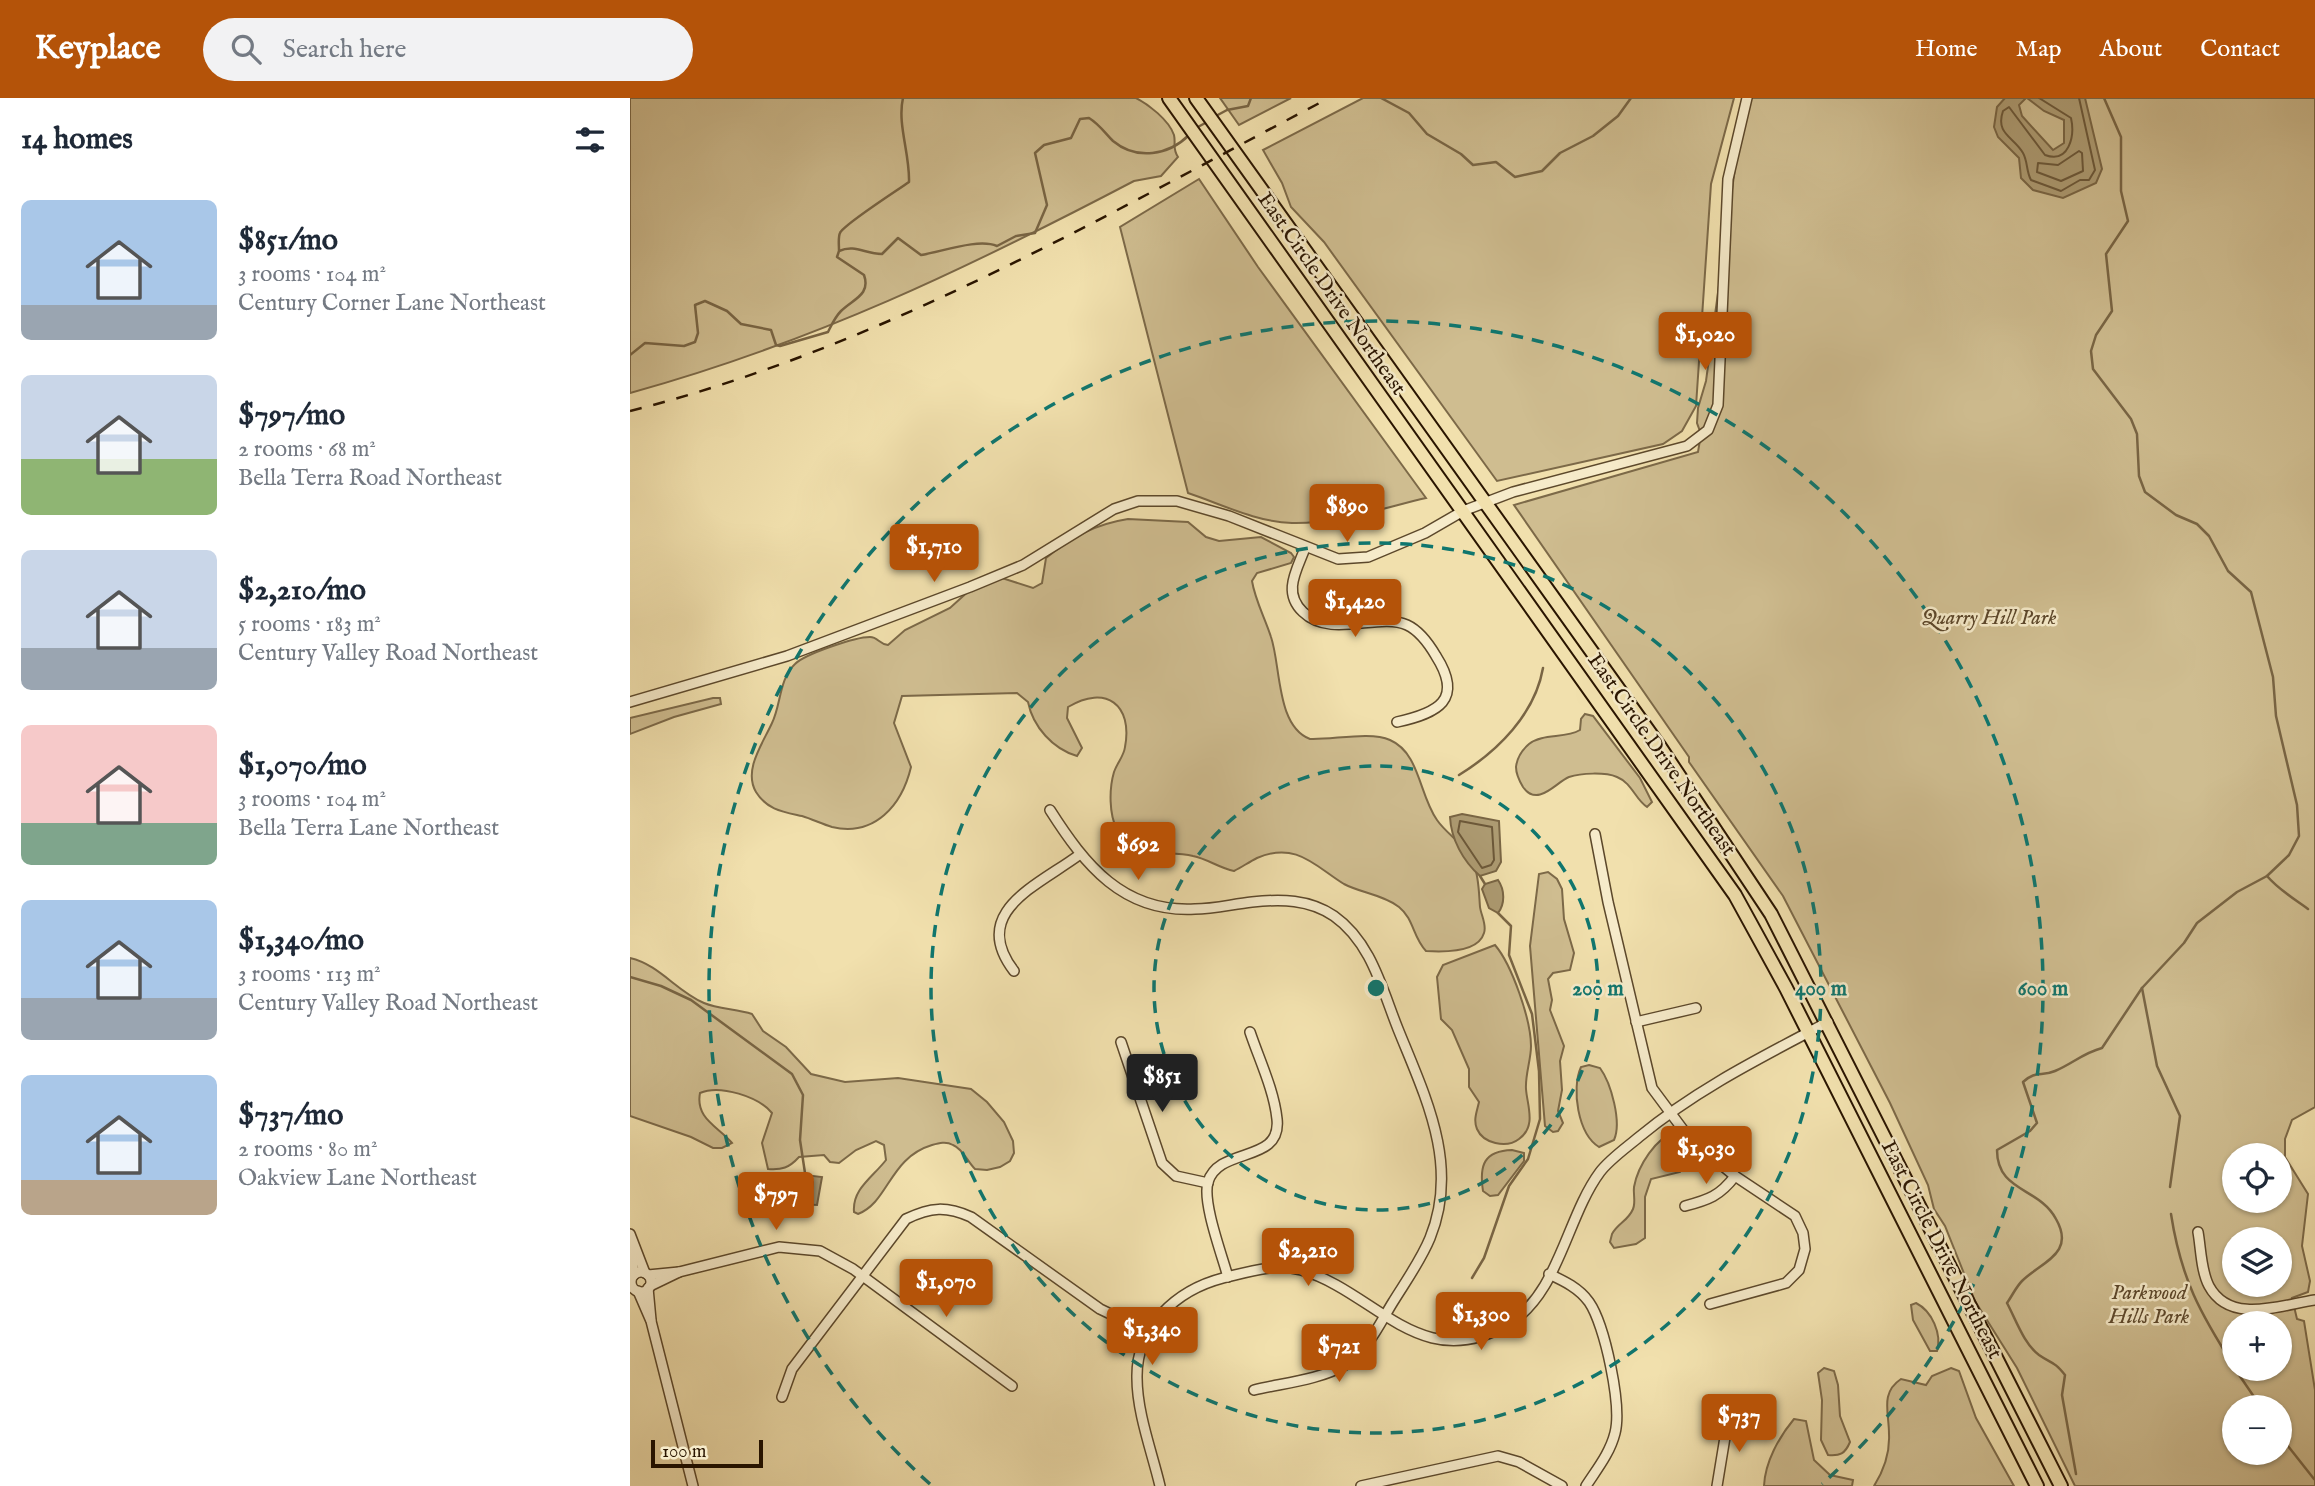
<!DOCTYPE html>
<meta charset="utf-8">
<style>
body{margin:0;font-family:"IM FELL English",serif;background:#f2f2f3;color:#1f2937;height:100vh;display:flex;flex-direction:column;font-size:26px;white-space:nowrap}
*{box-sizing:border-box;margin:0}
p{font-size:23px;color:#747a83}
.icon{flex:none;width:38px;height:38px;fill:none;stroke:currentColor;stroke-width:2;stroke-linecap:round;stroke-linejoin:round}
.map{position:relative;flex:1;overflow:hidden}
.sheet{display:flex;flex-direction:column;background:#fff;width:630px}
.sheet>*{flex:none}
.tools{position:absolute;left:1592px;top:1045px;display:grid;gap:14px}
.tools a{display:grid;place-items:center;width:70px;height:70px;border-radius:50%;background:#fff;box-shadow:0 2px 5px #0004;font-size:35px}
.scale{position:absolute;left:21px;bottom:18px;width:112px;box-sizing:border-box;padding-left:7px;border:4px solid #2a1500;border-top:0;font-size:19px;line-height:24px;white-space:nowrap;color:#2a1500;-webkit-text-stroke:5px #f6ebca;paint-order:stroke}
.price{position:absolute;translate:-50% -60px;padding:0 16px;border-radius:7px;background:#b45309;color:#fff;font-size:23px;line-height:46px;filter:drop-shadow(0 2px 4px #0008)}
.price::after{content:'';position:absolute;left:50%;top:42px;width:21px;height:16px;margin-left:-10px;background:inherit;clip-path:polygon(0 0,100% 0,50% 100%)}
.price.current{background:#222;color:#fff}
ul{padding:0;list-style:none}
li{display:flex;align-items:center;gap:21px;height:175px;padding:0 21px}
li span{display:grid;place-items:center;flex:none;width:196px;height:140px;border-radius:10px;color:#555}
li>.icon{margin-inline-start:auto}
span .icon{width:84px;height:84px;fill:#fffc;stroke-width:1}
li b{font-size:30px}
h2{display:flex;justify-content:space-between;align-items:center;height:84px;padding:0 21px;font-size:30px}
header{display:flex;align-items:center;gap:42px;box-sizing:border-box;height:98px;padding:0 35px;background:#b45309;color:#fff}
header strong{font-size:33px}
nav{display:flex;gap:38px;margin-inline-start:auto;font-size:24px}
.search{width:490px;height:63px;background:#f2f2f3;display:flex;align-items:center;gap:18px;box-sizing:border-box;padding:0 24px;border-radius:38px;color:#747a83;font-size:26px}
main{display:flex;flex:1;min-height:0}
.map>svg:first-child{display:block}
</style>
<header>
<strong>Keyplace</strong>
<div class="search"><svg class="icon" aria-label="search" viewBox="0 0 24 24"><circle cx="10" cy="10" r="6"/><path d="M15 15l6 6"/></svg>Search here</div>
<nav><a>Home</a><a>Map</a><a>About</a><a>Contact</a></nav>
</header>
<main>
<section class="sheet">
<h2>14 homes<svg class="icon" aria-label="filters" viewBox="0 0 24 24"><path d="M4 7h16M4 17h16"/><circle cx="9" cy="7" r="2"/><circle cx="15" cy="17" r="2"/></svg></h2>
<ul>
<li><span style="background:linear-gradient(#a9c7e8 75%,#9aa5b1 0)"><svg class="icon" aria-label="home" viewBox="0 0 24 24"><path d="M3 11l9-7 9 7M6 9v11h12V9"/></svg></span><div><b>$851/mo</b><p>3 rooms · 104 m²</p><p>Century Corner Lane Northeast</p></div></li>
<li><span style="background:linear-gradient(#c9d6e8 60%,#8fb573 0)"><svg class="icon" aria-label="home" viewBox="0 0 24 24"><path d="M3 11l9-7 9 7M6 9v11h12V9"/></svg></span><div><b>$797/mo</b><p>2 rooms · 68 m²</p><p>Bella Terra Road Northeast</p></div></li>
<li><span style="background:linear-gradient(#c9d6e8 70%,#9aa5b1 0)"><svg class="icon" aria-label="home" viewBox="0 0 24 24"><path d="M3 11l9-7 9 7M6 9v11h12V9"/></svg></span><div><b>$2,210/mo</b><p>5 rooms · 183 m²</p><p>Century Valley Road Northeast</p></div></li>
<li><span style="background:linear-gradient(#f6c9c9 70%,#7fa58c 0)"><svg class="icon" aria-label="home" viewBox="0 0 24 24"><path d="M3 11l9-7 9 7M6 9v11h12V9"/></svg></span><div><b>$1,070/mo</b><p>3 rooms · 104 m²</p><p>Bella Terra Lane Northeast</p></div></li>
<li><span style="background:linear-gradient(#a9c7e8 70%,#9aa5b1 0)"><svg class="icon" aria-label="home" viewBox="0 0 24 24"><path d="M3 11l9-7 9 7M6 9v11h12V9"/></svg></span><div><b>$1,340/mo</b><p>3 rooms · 113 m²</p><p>Century Valley Road Northeast</p></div></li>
<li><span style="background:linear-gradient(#a9c7e8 75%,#b9a48a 0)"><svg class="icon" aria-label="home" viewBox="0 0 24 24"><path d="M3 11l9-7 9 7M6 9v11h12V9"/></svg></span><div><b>$737/mo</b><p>2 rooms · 80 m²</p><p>Oakview Lane Northeast</p></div></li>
</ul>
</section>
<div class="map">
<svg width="1685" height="1388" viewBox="0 0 1685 1388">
<rect width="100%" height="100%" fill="#f1e0ad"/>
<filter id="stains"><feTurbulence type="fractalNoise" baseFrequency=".00286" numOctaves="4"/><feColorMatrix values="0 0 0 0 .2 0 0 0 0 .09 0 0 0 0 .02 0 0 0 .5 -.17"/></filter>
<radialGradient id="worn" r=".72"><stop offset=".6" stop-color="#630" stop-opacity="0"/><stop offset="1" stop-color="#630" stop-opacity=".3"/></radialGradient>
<g fill="#cfbd90" stroke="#7c6948" stroke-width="2" fill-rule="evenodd">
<path d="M 0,0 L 506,0 C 518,6 539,22 544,37 C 546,46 542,50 548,59 L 531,78 L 504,83 C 336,171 184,244 0,295 Z"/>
<path d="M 590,0 L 661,0 L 609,27 Z"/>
<path d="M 733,0 L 1104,0 L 1081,86 L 1066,308 L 1052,333 L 1033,346 L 867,383 L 694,144 L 661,109 L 652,85 L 633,52 Z"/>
<path d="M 1121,0 L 1685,0 L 1685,1009 L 1662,1022 L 1655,1041 L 1655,1059 L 1678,1096 L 1672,1148 L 1680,1183 L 1678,1194 L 1662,1200 L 1667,1221 L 1674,1223 L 1685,1292 L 1685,1388 L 1445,1388 L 1387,1270 L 1345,1203 L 1315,1128 L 1304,1111 L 1298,1087 L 1260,1005 L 1153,798 L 1059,664 L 1059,659 L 884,407 L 1068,354 L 1071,336 L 1067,325 L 1068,310 L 1076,283 L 1105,70 ZM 1605,1057 L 1650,1057 L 1650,1102 L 1605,1102 ZM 1605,1141 L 1650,1141 L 1650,1186 L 1605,1186 ZM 1605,1225 L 1650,1225 L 1650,1270 L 1605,1270 ZM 1605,1309 L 1650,1309 L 1650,1354 L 1605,1354 Z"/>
<path d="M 569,81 L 628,169 L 796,400 C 753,410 706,426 662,425 C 626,424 591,406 558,395 L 490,129 Z"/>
<path d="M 498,421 L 558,424 L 576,439 L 589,443 L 631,439 L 661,455 L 664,459 L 661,465 L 627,475 L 622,483 C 625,502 635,520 641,539 C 651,568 646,628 680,641 C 703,642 740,633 760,642 C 790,655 789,697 807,722 C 818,738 837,747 844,767 C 849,779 849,797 850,809 C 851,817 857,827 854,835 C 848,855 812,854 796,853 C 783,840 784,821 769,809 C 754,797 731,795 714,786 C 685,768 666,743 627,760 C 619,764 612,769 604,773 C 589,770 578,761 563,758 C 537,751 503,765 487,732 C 479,716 479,691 484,674 C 487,665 494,658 495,649 C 503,607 476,586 438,609 L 437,620 L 452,650 L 447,658 C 423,651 403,629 398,604 L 387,595 L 272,598 L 264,625 L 281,669 C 272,707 245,739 202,729 C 192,726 182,721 172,718 C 154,714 137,712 126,694 C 113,672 133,645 142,625 C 151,607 149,581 165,566 C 175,556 225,539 240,539 C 248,539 249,546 258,547 L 275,532 L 320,510 L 341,491 L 372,480 L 403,490 L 412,485 L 416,460 C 441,439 466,426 498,421 Z"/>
<path d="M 83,600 L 90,600 L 91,606 L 44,619 L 0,636 L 0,620 Z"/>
<path d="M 955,616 L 963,618 L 1010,680 L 1022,704 L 1017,709 C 1005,701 1002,685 987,679 C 975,674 951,675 939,679 C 926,684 908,710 893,689 C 890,684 886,676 886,669 C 887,660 892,652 899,646 C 913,635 935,641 950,632 L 951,621 Z"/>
<path d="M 918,774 L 927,781 L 932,791 L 934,821 L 944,855 L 940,872 L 923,875 L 918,881 L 922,902 L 920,912 L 934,948 L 930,963 L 932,992 L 928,1013 L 933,1025 L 928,1033 L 923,1034 L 915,1028 L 900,848 L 909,776 Z"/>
<path d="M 865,847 C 882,867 901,922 901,948 C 901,962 895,977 896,991 C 897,1007 907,1028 889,1041 C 876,1051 853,1045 847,1031 C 843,1022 847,1013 849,1004 L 839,989 L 839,971 L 822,932 L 811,921 L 807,879 L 813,867 Z"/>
<path d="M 0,860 C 30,867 46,893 74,905 C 88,911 107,911 122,916 L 133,933 L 156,949 L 181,976 L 215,984 L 268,980 L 341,991 L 357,1004 L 374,1024 L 383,1043 L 384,1055 L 380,1063 L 370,1069 L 357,1072 L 345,1071 C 337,1063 333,1051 323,1047 C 316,1043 309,1045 302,1047 C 259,1060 259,1104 228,1116 L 224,1114 C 222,1091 243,1079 256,1062 L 254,1047 L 246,1043 L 226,1052 L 209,1065 L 200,1064 L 194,1057 L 169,1059 C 159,1070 152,1072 138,1071 L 132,1045 L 142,1015 C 129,999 90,986 70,995 C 65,1021 89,1029 102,1045 L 92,1050 L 83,1050 L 61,1039 L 0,1018 Z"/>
<path d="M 959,967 L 970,970 C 981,985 992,1024 984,1042 L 969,1049 C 948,1036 941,991 951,969 Z"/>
<path d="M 1046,1033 L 1056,1039 L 1058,1050 L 1050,1074 L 1021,1081 L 1015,1099 L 1015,1140 L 1006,1146 L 984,1150 L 980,1144 L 982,1136 C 988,1125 998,1123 1003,1111 C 1006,1104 1003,1096 1004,1089 C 1008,1067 1026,1040 1046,1033 Z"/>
<path d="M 882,1052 L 894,1055 L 894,1063 L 868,1097 L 860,1098 L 853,1093 C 849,1067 854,1053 882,1052 Z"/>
<path d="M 1286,1205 C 1302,1213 1312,1236 1307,1253 L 1300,1253 L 1283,1222 L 1281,1207 Z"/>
<path d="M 1194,1270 L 1204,1273 L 1208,1287 L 1210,1318 L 1220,1344 C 1215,1356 1210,1358 1198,1357 L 1191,1342 L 1192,1302 L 1188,1275 Z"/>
<path d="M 1321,1270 L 1329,1273 L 1346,1320 L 1384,1388 L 1244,1388 C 1254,1372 1260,1355 1259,1336 C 1259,1314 1250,1295 1271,1281 L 1296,1287 L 1302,1278 Z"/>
<path d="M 1164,1321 L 1176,1323 L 1184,1362 L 1200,1377 L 1223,1382 L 1222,1388 L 1134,1388 C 1135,1364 1149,1339 1164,1321 Z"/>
</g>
<g fill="#ad9b72" stroke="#796544" stroke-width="2">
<path d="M 1375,0 L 1396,0 L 1389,7 L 1392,18 L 1423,52 L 1434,45 L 1434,22 L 1414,13 L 1397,0 L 1455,0 L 1472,71 L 1466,85 L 1433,100 L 1403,92 L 1391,80 L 1389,60 L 1368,39 L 1364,29 L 1367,9 Z"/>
<path d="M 832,716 L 869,723 L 871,764 L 866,773 L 850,778 C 833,763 821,741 820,719 Z"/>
<path d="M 868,782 C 875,792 875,806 868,815 L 859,810 L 852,791 L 855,786 Z"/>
<path d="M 158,1075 L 192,1079 L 187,1107 L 149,1105 L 144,1086 Z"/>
</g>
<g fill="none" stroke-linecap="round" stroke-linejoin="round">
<g stroke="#6c5839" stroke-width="2">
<path d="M 1409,0 L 1441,20 C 1445,38 1439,66 1415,57 L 1379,9 L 1373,13 C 1365,36 1384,39 1393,55 C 1398,64 1396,73 1401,82 L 1431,93 L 1450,82 L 1459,82 L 1465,72 L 1449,0"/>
<path d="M 1449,53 L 1452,55 L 1453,73 L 1431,83 L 1407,74 L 1408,65 L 1428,67 Z"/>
<path d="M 830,723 L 862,729 L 864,762 L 861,767 L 852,770 L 828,734 Z"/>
<path d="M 166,1082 L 183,1084 L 181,1099 L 153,1098 L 153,1085 Z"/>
</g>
<g stroke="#796544" stroke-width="2.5">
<path d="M 751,0 L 779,15 L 797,36 L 831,56 L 843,67 L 866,64 L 885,79 L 912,73 L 930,55 L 963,38 L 988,18 L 1001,0"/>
<path d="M 584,19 L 597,12 L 618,8 L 621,0"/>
<path d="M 566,30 L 579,23"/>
<path d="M 209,152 C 209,147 208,139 210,135 C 213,127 268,92 279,84 C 280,56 267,26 273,0"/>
<path d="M 0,257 L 15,245 L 54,248 L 65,244 L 68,235 L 65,207 L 75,203 L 97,213 L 111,226 L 141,232 L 146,247 L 150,248 L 198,234 C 202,226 205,219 211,213 C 223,201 241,197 234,177 L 207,159 L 209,153 C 225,146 235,156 252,156 L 268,140 L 291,157 C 311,154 348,140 367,148 L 386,138 L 405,135 L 417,107 L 405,55 L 414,47 L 441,40 L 450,21 L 459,20 C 469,26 475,35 483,43 C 507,63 539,57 559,37"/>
<path d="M 829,677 C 868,653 905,616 913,570"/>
<path d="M 850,778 L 855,786"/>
<path d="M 1637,778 C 1649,792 1663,800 1678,811"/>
<path d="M 0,879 L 31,888 L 61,902 L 162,976 L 173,997 L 170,1042 L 175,1075"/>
<path d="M 1512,890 L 1527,968 L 1550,1018 L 1540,1089"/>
<path d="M 1541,1116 C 1551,1181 1570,1215 1605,1270"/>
<path d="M 842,1180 L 854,1160 L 879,1088 L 898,1061 L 910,1021 L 909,973 L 902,916 L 879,857 L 881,828 L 868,815"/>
<path d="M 1605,1271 L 1631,1309"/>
<path d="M 1650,1338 L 1684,1381"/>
<path d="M 1446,1376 L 1432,1297 L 1435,1277 C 1424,1263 1422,1266 1409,1257 C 1394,1246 1386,1222 1377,1205 C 1382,1198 1386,1189 1392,1183 C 1411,1164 1446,1156 1426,1121 C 1409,1089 1367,1094 1367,1052 L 1400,1033 L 1407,1025 L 1393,984 C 1406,972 1411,979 1425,973 C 1442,966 1453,955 1472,950 L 1512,890 L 1554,845 L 1567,825 L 1607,794 L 1637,778 L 1659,757 L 1669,738 L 1667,707 L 1646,618 L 1643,579 L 1621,494 L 1598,473 L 1579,438 L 1567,426 L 1546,417 L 1515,394 L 1509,378 L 1507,336 L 1501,321 L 1463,271 L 1461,253 L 1466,237 L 1482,213 L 1476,156 L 1498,123 L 1491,93 L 1491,39 L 1474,0"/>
</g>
<g stroke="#5c482b" stroke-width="12">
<g id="minor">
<path d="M 675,450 C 667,472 652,494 673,514 C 701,541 749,514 777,527 C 790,533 799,546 806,558 C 834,602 808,615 767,624"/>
<path d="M 0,604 L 157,558 L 340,489 L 393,467 L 484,411 L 508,403 L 547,403 L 599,418 L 708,461 L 738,459 L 795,435 L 833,413 L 883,394 L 1057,348 L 1078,332 L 1088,307 L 1098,81 L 1117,0"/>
<path d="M 420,712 C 455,767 493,815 565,811 C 584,811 603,806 622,804 C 651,801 679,801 704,818 C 741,844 752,891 768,931 C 795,998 830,1067 800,1140 C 791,1162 776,1183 763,1204 C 750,1225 737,1254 715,1267 C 689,1282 653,1285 624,1292"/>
<path d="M 965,736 L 978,804 L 1022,990 L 1060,1041 L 1105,1078 L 1165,1118 L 1173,1135 L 1175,1151 L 1169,1172 L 1156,1185 L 1080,1206"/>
<path d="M 384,873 C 339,814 407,788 449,757"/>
<path d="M 1006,924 L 1066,910"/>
<path d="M 491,944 L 532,1065 L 546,1078 L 578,1085"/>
<path d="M 1055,1108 C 1078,1102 1090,1098 1105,1078"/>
<path d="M 1568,1134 C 1571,1151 1571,1173 1579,1188 C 1600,1227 1651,1207 1685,1202"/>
<path d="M 0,1136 L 15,1175"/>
<path d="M 1,1146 L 4,1177"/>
<circle cx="11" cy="1184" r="10"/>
<path d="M 919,1176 C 934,1183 949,1190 959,1204 C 975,1227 992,1308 985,1335 C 980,1355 967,1371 956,1388"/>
<path d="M 18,1177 L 49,1174 L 149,1149 L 190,1153 L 223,1171 L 382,1288"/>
<path d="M 598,1179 C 592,1157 572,1104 578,1084 C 589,1048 652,1066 647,1021 C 644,992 629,961 620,934"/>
<path d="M 20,1188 L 49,1174"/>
<path d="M 18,1190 L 21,1222"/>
<path d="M 8,1193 L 21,1223 L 63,1388"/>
<path d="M 152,1299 L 162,1271 L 276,1121 C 301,1109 316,1108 341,1119 L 470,1211 L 518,1234"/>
<path d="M 530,1388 C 522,1354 507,1315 507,1280 C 506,1228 547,1192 593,1180 C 618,1174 645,1165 671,1172 C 745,1193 791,1278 878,1226 C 929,1196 936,1120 970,1074 C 980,1061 996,1050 1009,1039 C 1067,991 1132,959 1198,924"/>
<path d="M 731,1388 L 868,1358 L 889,1364 L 932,1388"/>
<path d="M 1087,1388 L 1099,1315"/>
</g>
</g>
<g stroke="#2a1500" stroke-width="16">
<g id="major">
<path d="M 539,0 L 1105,797 L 1156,890 L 1407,1388"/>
<path d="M 566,0 L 1030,649 L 1141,816 L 1431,1388"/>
</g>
</g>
<use href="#minor" stroke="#f6ebca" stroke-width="9"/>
<use href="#major" stroke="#f1e0ad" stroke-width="12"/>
<path stroke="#2a1500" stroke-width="2.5" stroke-dasharray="12 12" stroke-linecap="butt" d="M 0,313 C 250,250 473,118 699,0"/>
</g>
<g fill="none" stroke="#0f766e" stroke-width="3.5" stroke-dasharray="12 9">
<circle cx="746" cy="890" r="222"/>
<circle cx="746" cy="890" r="445"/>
<path d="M300 1386A667 667 0 1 1 1192 1386"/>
</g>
<g text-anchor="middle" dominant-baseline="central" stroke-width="5" stroke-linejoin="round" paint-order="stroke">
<g font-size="21" fill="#2a1500" stroke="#f6ebca">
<text transform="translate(701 196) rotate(55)">East Circle Drive Northeast</text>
<text transform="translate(1031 657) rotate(55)">East Circle Drive Northeast</text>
<text transform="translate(1311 1152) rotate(63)">East Circle Drive Northeast</text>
</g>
<g font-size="21" font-style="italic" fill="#5c472b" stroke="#f6ebca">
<text x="1359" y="520">Quarry Hill Park</text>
<text x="1519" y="1195">Parkwood<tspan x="1519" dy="24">Hills Park</tspan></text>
</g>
</g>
<circle cx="746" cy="890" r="10" fill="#0f766e" stroke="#f6ebca" stroke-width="3.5"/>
<g font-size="21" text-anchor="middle" font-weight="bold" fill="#0f766e" stroke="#f6ebca" stroke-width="5" stroke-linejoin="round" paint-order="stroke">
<text x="968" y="897">200 m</text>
<text x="1191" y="897">400 m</text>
<text x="1413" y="897">600 m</text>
</g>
<rect width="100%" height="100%" filter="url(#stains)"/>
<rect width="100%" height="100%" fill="url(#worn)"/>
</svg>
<div class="tools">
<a><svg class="icon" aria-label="locate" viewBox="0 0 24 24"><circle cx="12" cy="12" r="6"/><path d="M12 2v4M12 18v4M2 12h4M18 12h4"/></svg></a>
<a><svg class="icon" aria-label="layers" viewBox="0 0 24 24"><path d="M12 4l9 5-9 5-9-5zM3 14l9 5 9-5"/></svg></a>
<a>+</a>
<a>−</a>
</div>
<div class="scale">100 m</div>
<b class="price" style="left:1075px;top:274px">$1,020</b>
<b class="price" style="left:717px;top:446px">$890</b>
<b class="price" style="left:304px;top:486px">$1,710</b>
<b class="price" style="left:725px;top:541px">$1,420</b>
<b class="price" style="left:508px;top:784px">$692</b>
<b class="price current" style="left:532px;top:1016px">$851</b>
<b class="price" style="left:1076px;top:1088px">$1,030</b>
<b class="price" style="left:146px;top:1134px">$797</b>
<b class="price" style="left:678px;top:1190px">$2,210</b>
<b class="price" style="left:316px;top:1221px">$1,070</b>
<b class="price" style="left:851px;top:1254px">$1,300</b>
<b class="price" style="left:522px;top:1269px">$1,340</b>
<b class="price" style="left:709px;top:1286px">$721</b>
<b class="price" style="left:1109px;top:1356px">$737</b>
</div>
</main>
